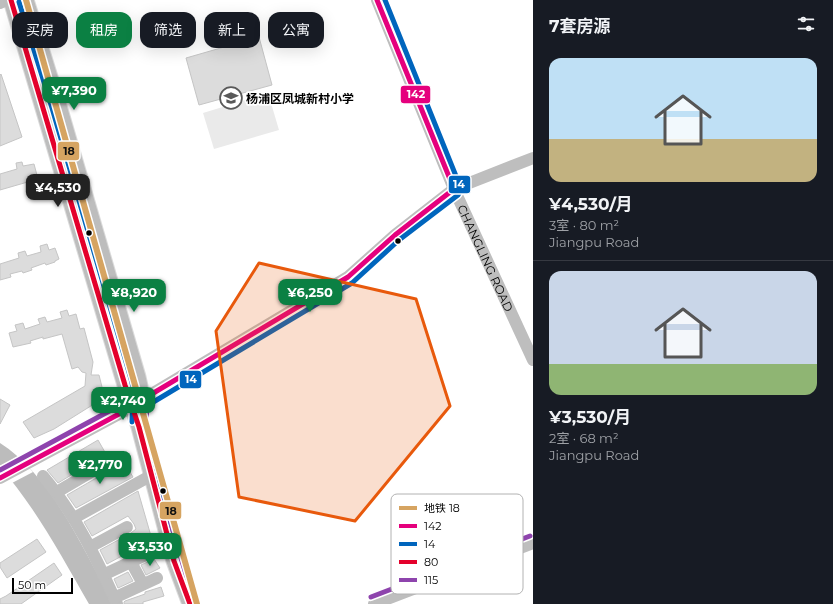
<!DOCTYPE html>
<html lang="zh">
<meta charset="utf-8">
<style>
body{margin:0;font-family:Montserrat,"Noto Sans SC",sans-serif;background:#20242c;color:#f1f3f6;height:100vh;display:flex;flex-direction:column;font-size:15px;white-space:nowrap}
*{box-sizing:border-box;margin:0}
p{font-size:13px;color:#9ea1a6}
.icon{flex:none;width:22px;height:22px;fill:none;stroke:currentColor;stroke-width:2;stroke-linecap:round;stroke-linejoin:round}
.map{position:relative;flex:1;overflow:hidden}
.drawer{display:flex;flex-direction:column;background:#171b24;width:300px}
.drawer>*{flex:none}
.top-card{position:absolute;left:12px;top:12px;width:380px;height:36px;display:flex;gap:8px}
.scale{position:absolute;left:12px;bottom:10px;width:61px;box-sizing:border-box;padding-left:4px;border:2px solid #000;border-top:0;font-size:11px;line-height:14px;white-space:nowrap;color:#000;-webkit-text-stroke:3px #fff;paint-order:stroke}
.price{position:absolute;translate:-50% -34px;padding:0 9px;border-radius:8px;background:#0b8043;color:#fff;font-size:13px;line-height:26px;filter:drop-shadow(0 1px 2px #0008)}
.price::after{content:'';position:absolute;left:50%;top:24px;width:12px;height:9px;margin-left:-6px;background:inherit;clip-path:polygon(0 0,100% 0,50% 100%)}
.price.on{background:#222;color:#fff}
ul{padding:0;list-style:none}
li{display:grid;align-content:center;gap:8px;height:212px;padding:0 16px}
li+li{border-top:1px solid #363941}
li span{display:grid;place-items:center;height:124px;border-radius:12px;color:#555}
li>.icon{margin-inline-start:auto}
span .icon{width:72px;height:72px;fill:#fffc;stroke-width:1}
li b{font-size:17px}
h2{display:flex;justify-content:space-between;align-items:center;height:48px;padding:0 16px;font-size:17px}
.chip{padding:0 14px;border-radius:12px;background:#171b24;box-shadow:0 4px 16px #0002;font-size:14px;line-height:36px}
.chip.on{background:#0b8043;color:#fff}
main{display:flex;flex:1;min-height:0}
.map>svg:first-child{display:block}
</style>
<main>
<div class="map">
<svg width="533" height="604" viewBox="0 0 533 604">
<rect width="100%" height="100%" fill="#fff"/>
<path fill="#eaeaea" d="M 268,93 L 279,130 L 214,149 L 203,113 Z"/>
<path fill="#bcbcbc" d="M 0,443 C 51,475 85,552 113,604 L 89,604 C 62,557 36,508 0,467 Z"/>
<path fill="#fff" d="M 19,456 L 33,472 L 12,483 L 0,469 L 0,466 Z"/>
<g fill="#dcdcdc" stroke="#c5c5c5">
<path d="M 259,37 L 272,85 L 199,105 L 186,58 Z"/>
<path d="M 1,74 L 22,137 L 0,146 L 0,75 Z"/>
<path d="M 22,162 L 23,166 L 34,164 L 38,179 L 0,190 L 0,174 L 17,169 L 16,163 Z"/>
<path d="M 47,244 L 49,250 L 55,248 L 59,259 L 55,261 L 55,262 L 46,265 L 45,263 L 31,268 L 32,270 L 23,273 L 22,271 L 10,274 L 11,277 L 0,280 L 0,264 L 19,258 L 18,253 L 25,251 L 27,256 L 41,252 L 40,246 Z"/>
<path d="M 67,310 L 69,316 L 76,314 L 80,329 L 84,328 L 93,362 L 91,375 L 99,375 L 102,387 L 94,404 L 54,429 L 34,438 L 23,422 L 85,386 L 86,373 L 82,372 L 78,367 L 72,369 L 62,334 L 43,339 L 43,337 L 30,341 L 31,343 L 13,347 L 9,333 L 17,331 L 15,325 L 23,323 L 25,329 L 40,324 L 38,319 L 45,317 L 47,322 L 62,318 L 60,312 Z"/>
<path d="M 0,399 L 10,405 L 0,424 Z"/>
<path d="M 98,440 L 106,454 L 58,483 L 47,470 Z"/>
<path d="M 124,462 L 133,477 L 76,508 L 67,495 Z"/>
<path d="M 138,491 L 153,543 L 134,552 L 133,550 L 107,564 L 100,550 L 131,533 L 136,529 L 134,524 L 128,516 L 92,536 L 84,522 Z"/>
<path d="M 37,539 L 46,552 L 7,578 L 0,567 L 0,563 Z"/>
<path d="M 154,559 L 160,568 L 146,575 L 141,565 Z"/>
<path d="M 54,563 L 62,575 L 21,604 L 0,604 L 0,599 L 6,596 Z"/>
<path d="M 128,572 L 133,581 L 118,588 L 114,579 Z"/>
<path d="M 161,587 L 164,596 L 143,602 L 143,604 L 124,604 L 124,602 L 125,601 L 145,594 L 145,592 Z"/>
</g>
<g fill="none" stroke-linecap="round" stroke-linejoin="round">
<g stroke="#dbdbdb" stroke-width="17">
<g id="major">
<path d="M 11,0 L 125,385 L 139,427 L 174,561 L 190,604"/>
<path d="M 26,0 L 59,106 L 138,377 L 140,386 L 139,416"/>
</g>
</g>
<g stroke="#bebebe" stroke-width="12">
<path id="s1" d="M 377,0 L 454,189 L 533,360"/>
<path d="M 0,3 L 7,0"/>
<path d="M 43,476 C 75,514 97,559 117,604"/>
<path d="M 0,478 L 132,407 L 140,401 L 348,277 L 395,235 L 454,189 L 533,158"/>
<path d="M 57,492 L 113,459"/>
<path d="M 74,518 L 152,475"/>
<path d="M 90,547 L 127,527"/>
<path d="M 131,562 L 143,584"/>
<path d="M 103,575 L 169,544"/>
<path d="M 114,598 L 157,578"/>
<path d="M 374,604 L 533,543"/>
</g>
<use href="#major" stroke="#bdbdbd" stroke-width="15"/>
<g stroke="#fff" stroke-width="8">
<g id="bus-1">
<path d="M 377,0 L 454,189"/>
<path d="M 0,478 L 132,407 L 140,401 L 348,277 L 395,235 L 454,189"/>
</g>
</g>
<g stroke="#fff" stroke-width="8">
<g id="bus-2">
<path d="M 19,2 L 52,108 L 131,379 L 133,387 L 132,422"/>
<path d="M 197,601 C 174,544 161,485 146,425 L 140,410 L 352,283 L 399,240 L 458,195 L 461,190 L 460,186 L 385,0"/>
</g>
</g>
<g stroke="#fff" stroke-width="8">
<path id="bus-3" d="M 11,0 L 125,385 L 139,427 L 174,561 L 190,604"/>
</g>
<g stroke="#fff" stroke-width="8">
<g id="bus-4">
<path d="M 147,401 L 146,426 L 176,542 L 186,574 L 197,601"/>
<path d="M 0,470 L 128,401 L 136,395"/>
<path d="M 371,597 L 530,536"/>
</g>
</g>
<use href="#bus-1" stroke="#e5007d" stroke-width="5"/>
<use href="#bus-2" stroke="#0065bd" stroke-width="5"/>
<use href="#bus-3" stroke="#e4002b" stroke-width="5"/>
<use href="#bus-4" stroke="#8e44ad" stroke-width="5"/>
<g stroke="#fff" stroke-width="9">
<path id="metro-1" d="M 26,0 L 197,604"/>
</g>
<use href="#metro-1" stroke="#d6a461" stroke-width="6"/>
</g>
<path fill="#e8590c" fill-opacity="0.2" stroke="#e8590c" stroke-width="3" stroke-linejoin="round" d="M 259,263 L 416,299 L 450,406 L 355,521 L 239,497 L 216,331 Z"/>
<defs>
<g id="school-ring" transform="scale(1.15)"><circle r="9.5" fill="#fff" stroke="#595959" stroke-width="1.5"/><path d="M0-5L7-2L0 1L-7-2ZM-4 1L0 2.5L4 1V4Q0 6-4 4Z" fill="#595959"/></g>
</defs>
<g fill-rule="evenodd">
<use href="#school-ring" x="231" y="98"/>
</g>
<g fill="#000" stroke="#fff" stroke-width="1.5">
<circle cx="89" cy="233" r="3.5"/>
<circle cx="398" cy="241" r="3.5"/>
<circle cx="163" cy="491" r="3.5"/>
</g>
<g text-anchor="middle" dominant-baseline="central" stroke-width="3.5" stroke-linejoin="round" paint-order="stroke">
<g font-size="12" font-weight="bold" fill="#000" stroke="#fff" text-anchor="start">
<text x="246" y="98">杨浦区凤城新村小学</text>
</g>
<g font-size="12" fill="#000" stroke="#fff">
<text stroke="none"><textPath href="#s1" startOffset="280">CHANGLING ROAD</textPath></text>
</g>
</g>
<rect x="391" y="494" width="132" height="100" rx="6" fill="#fff" stroke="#b2b2b2" stroke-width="1"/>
<rect x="399" y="506" width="18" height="4" fill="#d6a461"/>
<rect x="399" y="524" width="18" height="4" fill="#e5007d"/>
<rect x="399" y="542" width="18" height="4" fill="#0065bd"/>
<rect x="399" y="560" width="18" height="4" fill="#e4002b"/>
<rect x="399" y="578" width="18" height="4" fill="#8e44ad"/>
<g font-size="11" fill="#000">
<text x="424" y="512">地铁 18</text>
<text x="424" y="530">142</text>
<text x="424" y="548">14</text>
<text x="424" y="566">80</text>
<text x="424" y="584">115</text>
</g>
<g stroke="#fff" stroke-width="1.5">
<rect x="400" y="85" width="31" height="19" rx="4" fill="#e5007d"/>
<rect x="57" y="141" width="23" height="20" rx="4" fill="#d6a461"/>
<rect x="448" y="175" width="23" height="19" rx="4" fill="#0065bd"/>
<rect x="179" y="370" width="23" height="19" rx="4" fill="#0065bd"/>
<rect x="159" y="501" width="23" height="19" rx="4" fill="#d6a461"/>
</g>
<g font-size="11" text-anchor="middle" font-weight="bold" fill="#fff">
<text x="416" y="98">142</text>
<text x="459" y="188">14</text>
<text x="191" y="383">14</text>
</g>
<g font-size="11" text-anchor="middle" font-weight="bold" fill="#111">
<text x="69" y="155">18</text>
<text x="171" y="515">18</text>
</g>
</svg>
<div class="scale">50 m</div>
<b class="price" style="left:74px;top:111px">¥7,390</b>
<b class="price on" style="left:58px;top:208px">¥4,530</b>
<b class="price" style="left:134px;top:313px">¥8,920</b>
<b class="price" style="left:310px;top:313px">¥6,250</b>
<b class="price" style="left:123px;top:421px">¥2,740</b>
<b class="price" style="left:100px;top:485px">¥2,770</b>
<b class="price" style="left:150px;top:567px">¥3,530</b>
<div class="top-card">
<a class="chip">买房</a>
<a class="chip on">租房</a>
<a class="chip">筛选</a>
<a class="chip">新上</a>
<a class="chip">公寓</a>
</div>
</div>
<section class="drawer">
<h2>7套房源<svg class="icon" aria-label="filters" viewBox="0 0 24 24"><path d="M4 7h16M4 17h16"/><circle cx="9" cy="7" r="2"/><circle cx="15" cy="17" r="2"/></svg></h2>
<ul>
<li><span style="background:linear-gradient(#bfe0f5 65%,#c2b280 0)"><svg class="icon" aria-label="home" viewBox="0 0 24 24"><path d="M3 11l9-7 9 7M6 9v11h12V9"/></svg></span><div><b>¥4,530/月</b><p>3室 · 80 m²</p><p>Jiangpu Road</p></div></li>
<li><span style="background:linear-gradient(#c9d6e8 75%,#8fb573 0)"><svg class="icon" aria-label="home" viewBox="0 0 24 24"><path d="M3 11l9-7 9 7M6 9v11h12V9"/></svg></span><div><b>¥3,530/月</b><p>2室 · 68 m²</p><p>Jiangpu Road</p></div></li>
</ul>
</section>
</main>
